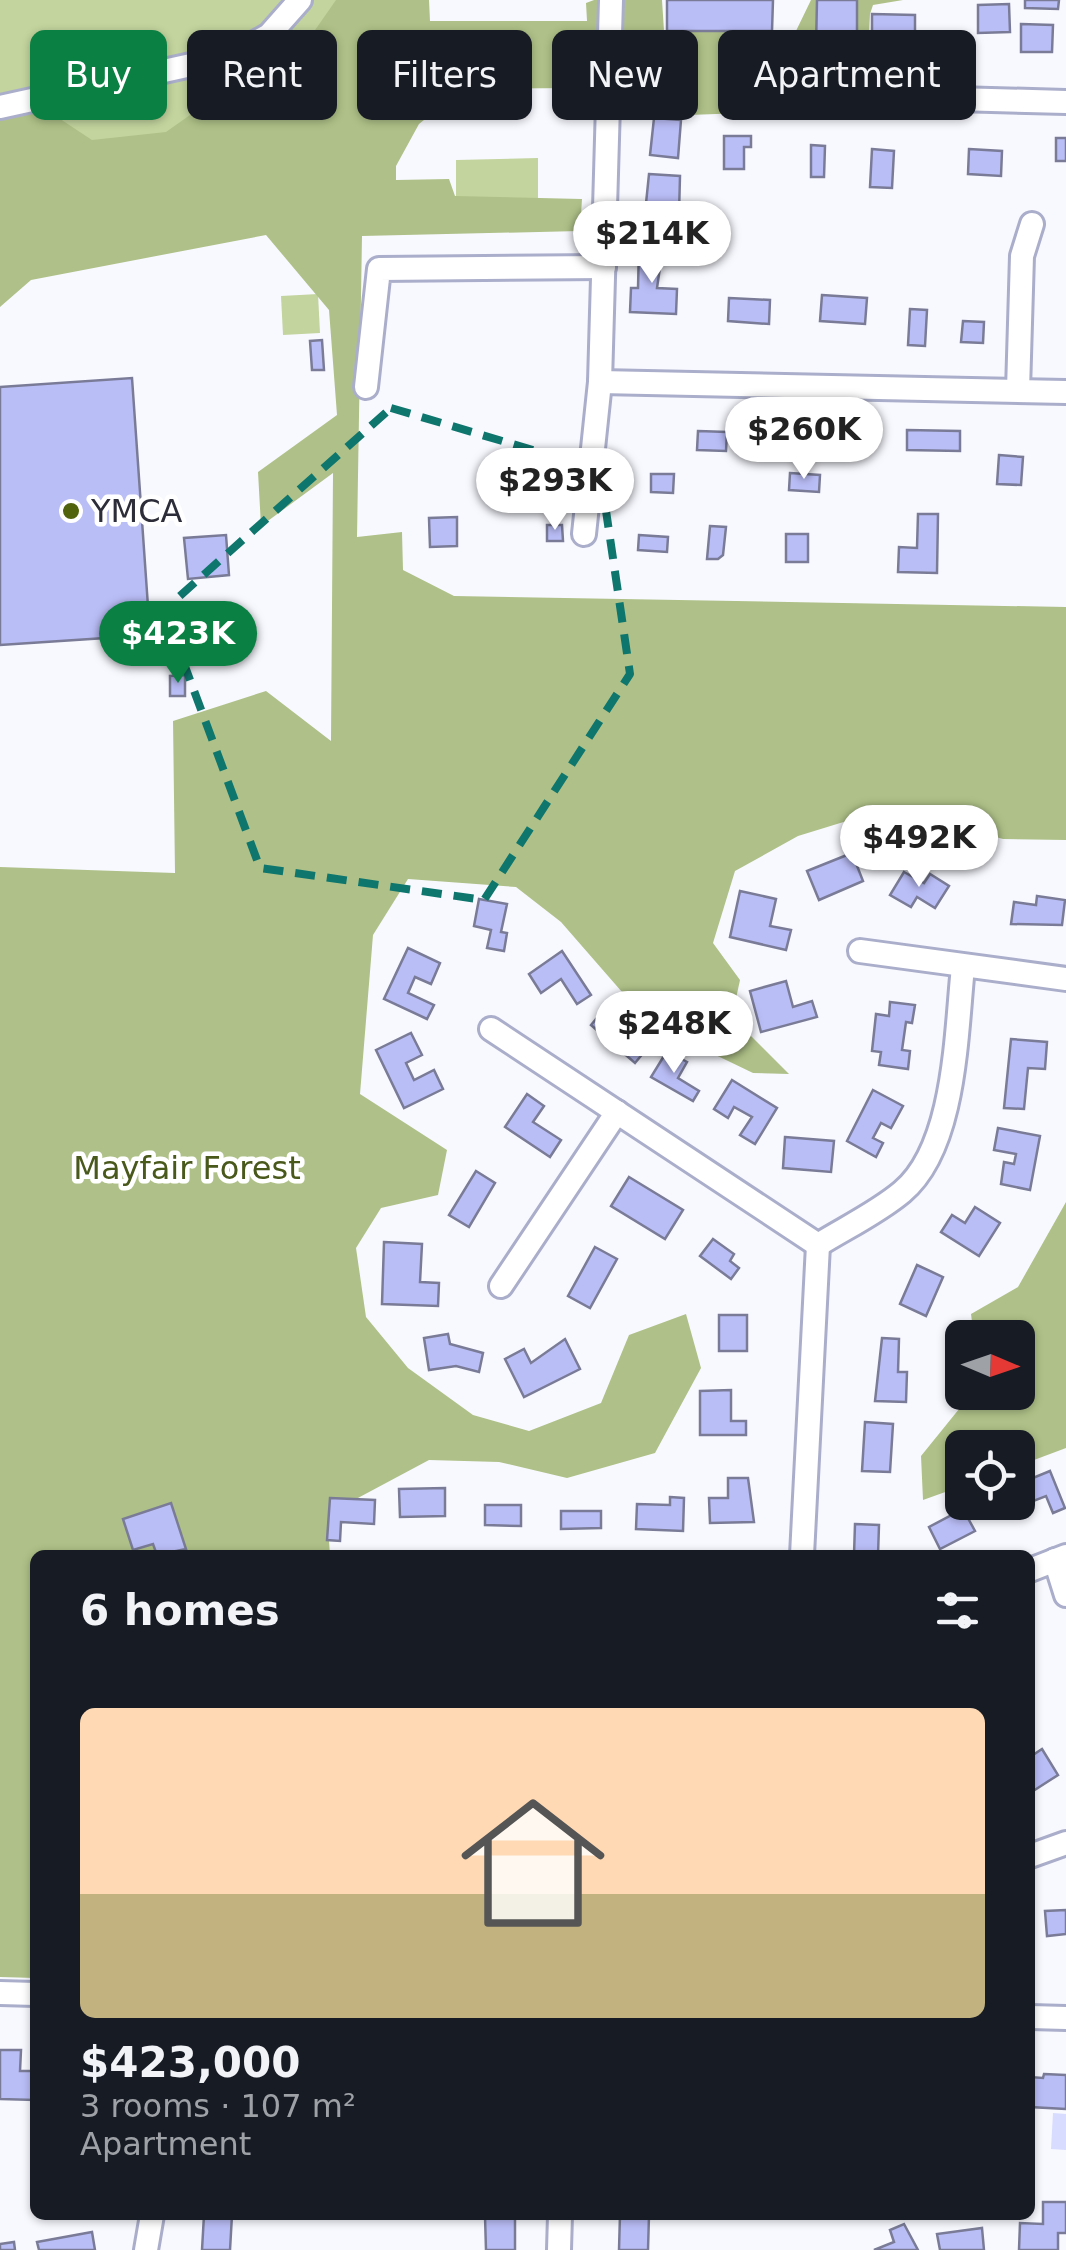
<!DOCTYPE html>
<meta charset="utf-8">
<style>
body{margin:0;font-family:"DejaVu Sans",sans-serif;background:#242831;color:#f1f3f6;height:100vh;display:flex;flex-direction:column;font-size:38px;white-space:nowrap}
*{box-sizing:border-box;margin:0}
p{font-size:32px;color:#9ea1a6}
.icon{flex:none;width:55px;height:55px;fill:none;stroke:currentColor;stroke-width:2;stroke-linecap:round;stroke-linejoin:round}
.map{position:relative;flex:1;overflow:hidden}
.sheet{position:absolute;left:30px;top:1550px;width:1005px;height:670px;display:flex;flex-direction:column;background:#171b24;border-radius:15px;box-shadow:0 2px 8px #0004}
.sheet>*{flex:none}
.banner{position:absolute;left:30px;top:30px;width:1008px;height:90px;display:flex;gap:20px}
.needle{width:65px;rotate:92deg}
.controls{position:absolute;left:945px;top:1320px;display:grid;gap:20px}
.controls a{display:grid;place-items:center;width:90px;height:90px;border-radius:15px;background:#171b24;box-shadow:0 2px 8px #0004;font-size:50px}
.price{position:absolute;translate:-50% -85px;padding:0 22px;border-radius:35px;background:#fff;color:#222;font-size:32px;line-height:65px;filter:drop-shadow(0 2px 5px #0008)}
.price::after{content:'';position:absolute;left:50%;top:60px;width:30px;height:22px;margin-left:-15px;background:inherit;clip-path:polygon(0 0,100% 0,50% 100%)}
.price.current{background:#0b8043;color:#fff}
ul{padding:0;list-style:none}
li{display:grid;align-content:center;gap:20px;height:530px;padding:0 50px}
li span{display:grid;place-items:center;height:310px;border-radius:15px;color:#555}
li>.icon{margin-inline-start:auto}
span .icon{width:180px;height:180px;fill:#fffc;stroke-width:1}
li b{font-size:42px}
h2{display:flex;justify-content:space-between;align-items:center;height:120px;padding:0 50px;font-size:42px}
.chip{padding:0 35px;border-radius:15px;background:#171b24;box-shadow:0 2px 8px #0004;font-size:35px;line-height:90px}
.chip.current{background:#0b8043;color:#fff}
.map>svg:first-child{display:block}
</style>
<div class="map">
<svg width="1066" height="2250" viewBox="0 0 1066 2250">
<rect width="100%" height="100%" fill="#f8f9ff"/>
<g fill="#c3d49e">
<path d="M 0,0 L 368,0 L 361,225 L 0,215 Z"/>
<path d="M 538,158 L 538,198 L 456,199 L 456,160 Z"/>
<path d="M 318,294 L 320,333 L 283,335 L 281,296 Z"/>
</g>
<g fill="#afc188">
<path d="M 336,0 L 429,0 L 430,21 L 587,21 L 586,3 L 594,0 L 662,0 L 664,31 L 795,33 L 811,0 L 903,0 L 873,5 L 870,14 L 867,75 L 877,108 L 689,115 L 577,88 L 462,89 L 419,124 L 396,166 L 396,180 L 449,179 L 455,196 L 582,199 L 580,231 L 362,236 L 357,537 L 402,532 L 403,570 L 454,596 L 1066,607 L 1066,840 L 1003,839 L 889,808 L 798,836 L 735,871 L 713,943 L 740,980 L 732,1017 L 789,1074 L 753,1073 L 649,1023 L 561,922 L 516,887 L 408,879 L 373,935 L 360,1094 L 447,1150 L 438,1195 L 381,1208 L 356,1248 L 366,1317 L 408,1368 L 473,1415 L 529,1431 L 601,1403 L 629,1335 L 686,1314 L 701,1368 L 655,1453 L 567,1478 L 499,1462 L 429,1460 L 356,1499 L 329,1541 L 330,1555 L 35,1555 L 35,1978 L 0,1977 L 0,867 L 175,873 L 173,721 L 266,691 L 331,741 L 333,473 L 261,526 L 258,472 L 337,415 L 329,310 L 266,235 L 31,280 L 0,307 L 0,121 L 45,109 L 92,140 L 166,132 L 214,98 L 293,90 L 306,43 Z"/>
<path d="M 1066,1202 L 1066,1448 L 1018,1466 L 1018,1448 L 962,1448 L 962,1486 L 923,1500 L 921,1456 L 972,1393 L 1018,1392 L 1018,1338 L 974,1337 L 971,1314 L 1018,1287 Z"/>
</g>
<path fill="#d8dcfe" d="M 1053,2113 L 1066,2114 L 1066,2150 L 1051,2149 Z"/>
<g fill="#babef7" stroke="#7a7c97" stroke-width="2.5">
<path d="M 667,0 L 773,0 L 772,31 L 667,31 Z"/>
<path d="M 817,0 L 857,0 L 857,48 L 816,48 Z"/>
<path d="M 1025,0 L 1059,0 L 1058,9 L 1025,8 Z"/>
<path d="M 1009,4 L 1010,32 L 978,33 L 978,5 Z"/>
<path d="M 872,14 L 915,15 L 915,62 L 872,62 Z"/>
<path d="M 1021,24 L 1053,25 L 1052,52 L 1021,52 Z"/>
<path d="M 654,118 L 681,120 L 678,158 L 650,155 Z"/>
<path d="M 724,136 L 751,136 L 751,147 L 744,147 L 744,169 L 724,169 Z"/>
<rect x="1056" y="138" width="10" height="23"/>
<path d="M 811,145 L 825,146 L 824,177 L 811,177 Z"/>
<path d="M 872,149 L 894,151 L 892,188 L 870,187 Z"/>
<path d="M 969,149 L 1002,151 L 1001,176 L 968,174 Z"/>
<path d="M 649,174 L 680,176 L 679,214 L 645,213 Z"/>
<path d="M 639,246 L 663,247 L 657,288 L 677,289 L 676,314 L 630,312 L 631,288 L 638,288 Z"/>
<path d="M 822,295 L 867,298 L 865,324 L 820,321 Z"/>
<path d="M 729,298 L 770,300 L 769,324 L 728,321 Z"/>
<path d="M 910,309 L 927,310 L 925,346 L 908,345 Z"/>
<path d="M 963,321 L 984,322 L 983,343 L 961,342 Z"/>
<path d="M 322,340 L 324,370 L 312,370 L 310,341 Z"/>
<path d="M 132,378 L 150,635 L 0,645 L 0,387 Z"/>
<path d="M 907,430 L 960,431 L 960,451 L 907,450 Z"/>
<path d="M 698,431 L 727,432 L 726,451 L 697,450 Z"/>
<path d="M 999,455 L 1023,457 L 1021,485 L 997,484 Z"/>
<path d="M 790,473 L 820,475 L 819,492 L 789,490 Z"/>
<path d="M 651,474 L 674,474 L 673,493 L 651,492 Z"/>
<path d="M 918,514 L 938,514 L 937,573 L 898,572 L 899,547 L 917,548 Z"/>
<path d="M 457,517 L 457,546 L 430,547 L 429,518 Z"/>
<path d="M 547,525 L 562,525 L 563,541 L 547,541 Z"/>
<path d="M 710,526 L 726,527 L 723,555 L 718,559 L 707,559 Z"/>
<rect x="786" y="534" width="22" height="28"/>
<path d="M 226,535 L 229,575 L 188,579 L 184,538 Z"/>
<path d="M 639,535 L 668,537 L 667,552 L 638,550 Z"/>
<path d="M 185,675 L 185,696 L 170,696 L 170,676 Z"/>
<path d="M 852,853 L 863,881 L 819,900 L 807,871 Z"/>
<path d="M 904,872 L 924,883 L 930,874 L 949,886 L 935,908 L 917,897 L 911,907 L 890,895 Z"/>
<path d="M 740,891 L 776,899 L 770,926 L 791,930 L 786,950 L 730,937 Z"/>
<path d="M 1037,896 L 1065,900 L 1062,925 L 1011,924 L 1014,902 L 1036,905 Z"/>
<path d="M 479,899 L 507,904 L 501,932 L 507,933 L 504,951 L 487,948 L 491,930 L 474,926 Z"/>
<path d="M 408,948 L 440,963 L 431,984 L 415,977 L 408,993 L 434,1005 L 427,1019 L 384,999 Z"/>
<path d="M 562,951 L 591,995 L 577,1004 L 561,979 L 541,993 L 529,974 Z"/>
<path d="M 786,981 L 793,1007 L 812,1001 L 817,1017 L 761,1032 L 750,991 Z"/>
<path d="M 890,1002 L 915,1005 L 912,1023 L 906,1022 L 902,1050 L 910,1051 L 908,1069 L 879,1065 L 881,1052 L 872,1051 L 876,1014 L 889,1016 Z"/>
<path d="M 606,1007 L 650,1045 L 635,1063 L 591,1025 Z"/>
<path d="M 411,1033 L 422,1055 L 406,1063 L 414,1080 L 434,1070 L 443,1089 L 404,1108 L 376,1050 Z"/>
<path d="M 1011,1039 L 1047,1042 L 1045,1069 L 1028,1068 L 1024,1109 L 1004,1108 Z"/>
<path d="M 667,1051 L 687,1062 L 678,1078 L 699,1091 L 693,1101 L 651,1077 Z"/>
<path d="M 732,1080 L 777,1108 L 755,1144 L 740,1135 L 752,1117 L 734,1107 L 728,1118 L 714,1109 Z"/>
<path d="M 873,1090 L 903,1106 L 891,1128 L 881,1123 L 873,1138 L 883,1143 L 876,1157 L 847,1141 Z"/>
<path d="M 527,1094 L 544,1106 L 533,1122 L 561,1140 L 550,1157 L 505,1127 Z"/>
<path d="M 998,1128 L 1040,1136 L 1030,1190 L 1001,1184 L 1004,1162 L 1014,1164 L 1016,1154 L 994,1150 Z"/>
<path d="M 785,1137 L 834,1141 L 831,1172 L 783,1168 Z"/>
<path d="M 476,1171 L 495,1183 L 469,1227 L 449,1215 Z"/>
<path d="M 629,1177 L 683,1210 L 665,1239 L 611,1206 Z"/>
<path d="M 975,1207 L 1000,1223 L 979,1256 L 941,1232 L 952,1215 L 965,1223 Z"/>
<path d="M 713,1239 L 734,1254 L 730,1261 L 739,1268 L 731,1279 L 700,1256 Z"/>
<path d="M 384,1242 L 422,1244 L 420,1282 L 439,1283 L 438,1306 L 382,1304 Z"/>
<path d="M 595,1247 L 617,1259 L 590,1308 L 568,1296 Z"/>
<path d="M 917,1265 L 943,1277 L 926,1316 L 900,1304 Z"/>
<rect x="719" y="1315" width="28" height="36"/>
<path d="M 448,1334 L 450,1344 L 483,1353 L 479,1372 L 456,1366 L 429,1370 L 424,1338 Z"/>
<path d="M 882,1338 L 899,1339 L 898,1372 L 907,1372 L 906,1402 L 875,1401 Z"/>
<path d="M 565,1339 L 580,1369 L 524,1397 L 505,1359 L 524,1349 L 531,1363 Z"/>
<path d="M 731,1390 L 731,1421 L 746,1421 L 746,1435 L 700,1435 L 700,1391 Z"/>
<path d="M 865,1422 L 893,1424 L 890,1472 L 862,1471 Z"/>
<path d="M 1050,1471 L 1065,1508 L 1053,1513 L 1046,1496 L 1010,1510 L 1008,1502 L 1018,1502 L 1018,1484 Z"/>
<path d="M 728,1478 L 748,1478 L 754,1522 L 710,1523 L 709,1498 L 728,1498 Z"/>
<path d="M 445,1488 L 445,1516 L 400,1517 L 399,1489 Z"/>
<path d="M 670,1497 L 684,1498 L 683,1531 L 636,1529 L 637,1504 L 670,1505 Z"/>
<path d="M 330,1498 L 375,1500 L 374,1524 L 341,1522 L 340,1541 L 327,1540 Z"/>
<path d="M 171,1503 L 186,1549 L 157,1555 L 153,1544 L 133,1550 L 123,1519 Z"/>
<path d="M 485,1505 L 521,1505 L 521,1526 L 485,1525 Z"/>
<path d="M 963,1509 L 975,1531 L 940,1549 L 929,1527 Z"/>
<path d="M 561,1511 L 601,1511 L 601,1528 L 561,1529 Z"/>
<path d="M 855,1524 L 879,1525 L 878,1555 L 854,1555 Z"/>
<path d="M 1042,1749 L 1058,1775 L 1030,1793 L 1030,1757 Z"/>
<path d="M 1066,1910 L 1066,1934 L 1047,1936 L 1045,1911 Z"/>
<path d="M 0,2050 L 21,2050 L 20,2071 L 35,2071 L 35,2100 L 0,2099 Z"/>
<path d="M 1044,2074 L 1066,2075 L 1066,2109 L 1030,2107 L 1030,2077 L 1043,2078 Z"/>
<path d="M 1043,2202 L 1066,2202 L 1066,2233 L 1058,2233 L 1058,2250 L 1019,2250 L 1020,2223 L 1043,2224 Z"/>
<path d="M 204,2215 L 232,2215 L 230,2250 L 202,2250 Z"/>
<path d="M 620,2215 L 649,2215 L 648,2250 L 619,2250 Z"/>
<path d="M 485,2216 L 515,2216 L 515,2250 L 486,2250 Z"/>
<path d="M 904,2224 L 918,2250 L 874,2250 L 894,2242 L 890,2230 Z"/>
<path d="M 982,2228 L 984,2250 L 940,2250 L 937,2234 Z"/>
<path d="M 92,2232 L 95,2250 L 39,2250 L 37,2242 Z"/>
<path d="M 14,2242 L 15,2250 L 0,2250 L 0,2244 Z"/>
</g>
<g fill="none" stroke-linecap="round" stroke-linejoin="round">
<g stroke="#abaeca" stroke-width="28">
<g id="minor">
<path d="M 884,97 L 1066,102"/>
<path d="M 0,107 L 232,56 L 269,35 L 300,0"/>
<path d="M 600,382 L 1066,392"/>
<path d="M 366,387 L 379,269 L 604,267"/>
<path d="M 1018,390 L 1022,256 L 1032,224"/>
<path d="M 584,534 L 600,382 L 611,0"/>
<path d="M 860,951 L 1066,979"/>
<path d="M 491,1029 L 818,1245"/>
<path d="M 818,1245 C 845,1228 877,1213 902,1192 C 956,1147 956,1032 963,967"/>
<path d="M 501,1286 L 617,1112"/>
<path d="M 802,1555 L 818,1245"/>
<path d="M 1055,1560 L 1066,1595"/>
<path d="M 1030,1570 L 1066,1556"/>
<path d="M 1030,1856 L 1066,1843"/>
<path d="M 0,1993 L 35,1994"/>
<path d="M 1030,2017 L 1066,2018"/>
<path d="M 146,2250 L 152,2215"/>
<path d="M 559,2250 L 560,2215"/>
</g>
</g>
<use href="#minor" stroke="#fff" stroke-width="22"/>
</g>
<path fill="none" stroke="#0f766e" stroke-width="8" stroke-dasharray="20 12" stroke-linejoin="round" d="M 391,408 L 600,470 L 630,674 L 484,900 L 260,868 L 164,610 Z"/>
<circle fill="#51640d" stroke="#fff" stroke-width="4" cx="71" cy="511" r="10"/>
<g text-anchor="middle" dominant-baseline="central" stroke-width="9" stroke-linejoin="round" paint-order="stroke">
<g font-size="32" fill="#2c2d38" stroke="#fff" text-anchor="start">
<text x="91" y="511">YMCA</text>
</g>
<g font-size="32" fill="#49581b" stroke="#fff">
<text x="187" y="1168">Mayfair Forest</text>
</g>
</g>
</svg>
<div class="controls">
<a><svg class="needle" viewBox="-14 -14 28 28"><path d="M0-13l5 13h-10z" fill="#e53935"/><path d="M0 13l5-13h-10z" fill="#9ea1a6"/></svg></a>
<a><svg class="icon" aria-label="locate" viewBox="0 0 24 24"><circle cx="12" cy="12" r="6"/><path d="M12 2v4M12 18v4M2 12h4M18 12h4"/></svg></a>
</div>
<b class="price" style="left:652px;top:286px">$214K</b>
<b class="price" style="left:804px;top:482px">$260K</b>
<b class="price" style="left:555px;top:533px">$293K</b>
<b class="price current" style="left:178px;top:686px">$423K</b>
<b class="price" style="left:919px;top:890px">$492K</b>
<b class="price" style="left:674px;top:1076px">$248K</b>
<div class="banner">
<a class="chip current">Buy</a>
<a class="chip">Rent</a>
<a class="chip">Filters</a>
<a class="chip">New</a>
<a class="chip">Apartment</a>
</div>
<section class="sheet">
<h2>6 homes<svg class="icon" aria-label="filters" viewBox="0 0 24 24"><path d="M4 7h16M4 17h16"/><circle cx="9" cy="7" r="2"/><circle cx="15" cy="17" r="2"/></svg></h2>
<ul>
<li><span style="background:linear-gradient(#ffd9b3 60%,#c2b280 0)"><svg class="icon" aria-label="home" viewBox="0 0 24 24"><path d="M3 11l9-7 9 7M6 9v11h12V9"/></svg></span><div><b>$423,000</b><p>3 rooms · 107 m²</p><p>Apartment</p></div></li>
</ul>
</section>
</div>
